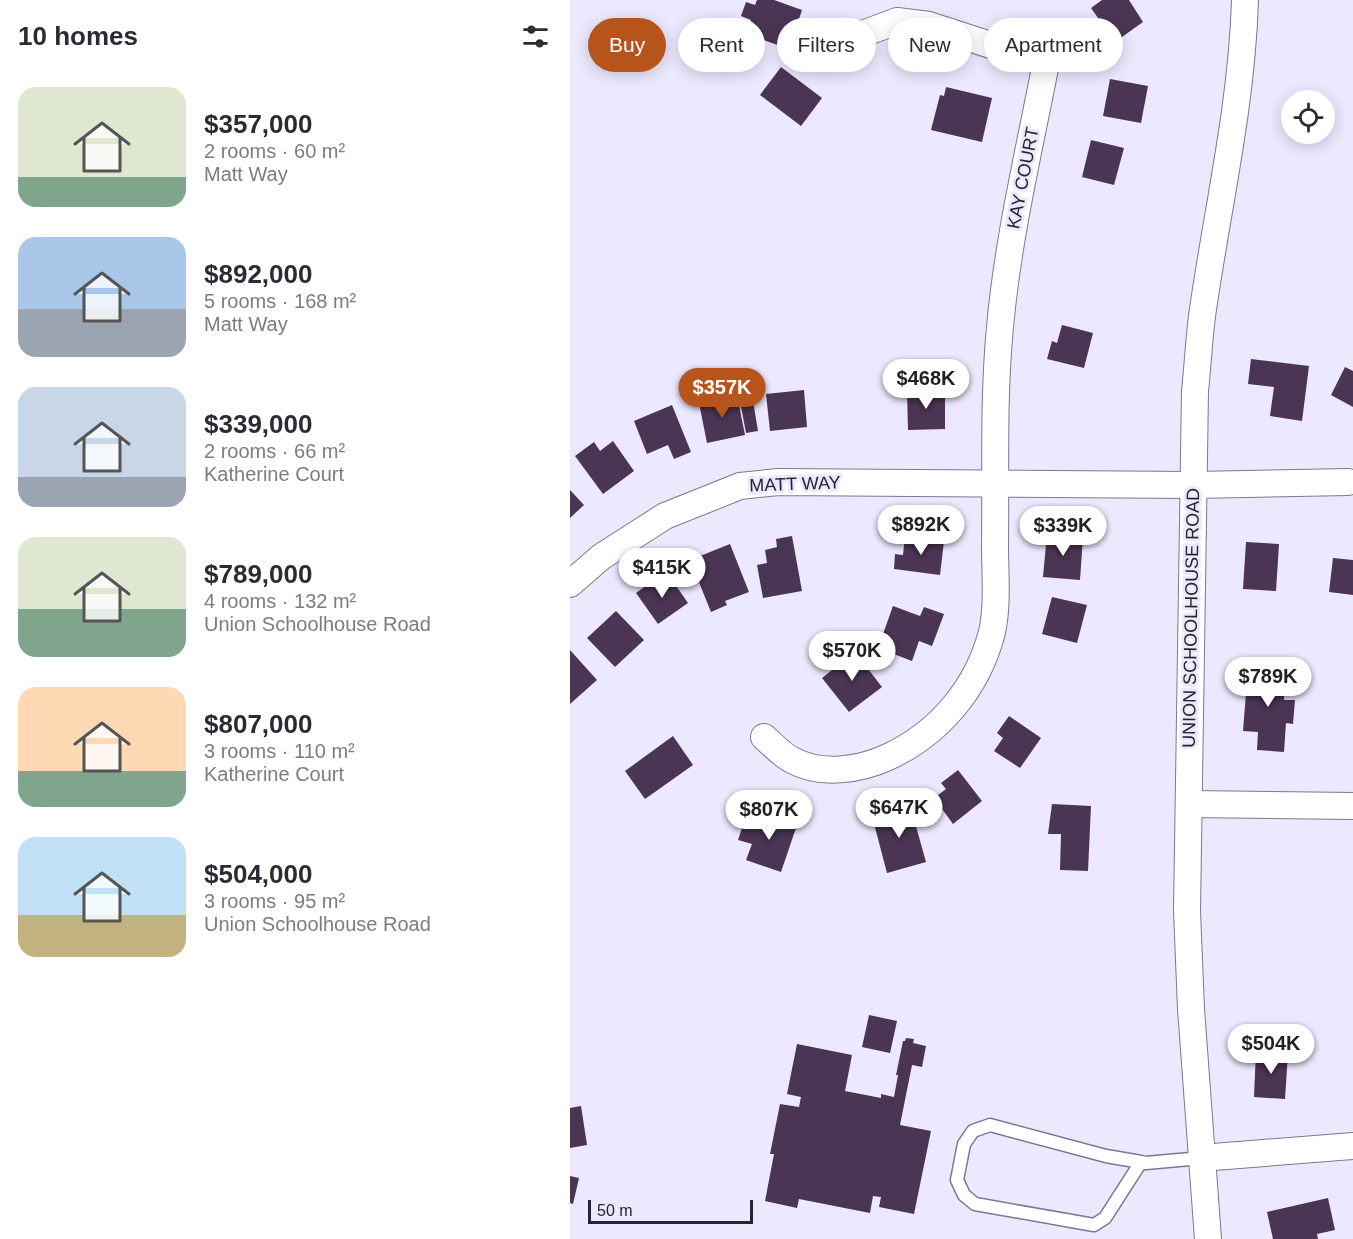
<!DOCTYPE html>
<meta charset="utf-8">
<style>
body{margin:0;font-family:Arial,sans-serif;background:#f7f7f7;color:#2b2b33;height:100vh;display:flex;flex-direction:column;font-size:22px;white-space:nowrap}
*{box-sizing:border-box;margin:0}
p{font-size:20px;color:#7c7c81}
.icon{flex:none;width:33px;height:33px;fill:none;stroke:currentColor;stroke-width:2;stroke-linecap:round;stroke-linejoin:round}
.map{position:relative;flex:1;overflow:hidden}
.sheet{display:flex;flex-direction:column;background:#fff;width:570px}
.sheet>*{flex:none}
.banner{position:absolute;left:18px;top:18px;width:570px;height:54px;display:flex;gap:12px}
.fabs{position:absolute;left:711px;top:90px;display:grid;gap:12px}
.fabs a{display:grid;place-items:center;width:54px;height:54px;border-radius:50%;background:#fff;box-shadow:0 3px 15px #0003;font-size:30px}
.scale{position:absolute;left:18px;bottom:15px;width:165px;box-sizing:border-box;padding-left:6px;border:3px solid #26242e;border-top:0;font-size:16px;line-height:21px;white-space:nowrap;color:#26242e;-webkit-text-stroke:4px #ece8fe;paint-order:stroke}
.price{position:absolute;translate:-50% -51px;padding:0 14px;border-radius:21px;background:#fff;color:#222;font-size:20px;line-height:39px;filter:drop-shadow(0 2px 3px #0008)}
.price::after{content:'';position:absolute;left:50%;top:36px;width:18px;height:14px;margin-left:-9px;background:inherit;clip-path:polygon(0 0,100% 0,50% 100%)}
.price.on{background:#b7541c;color:#fff}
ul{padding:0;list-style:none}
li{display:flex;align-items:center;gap:18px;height:150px;padding:0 18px}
li span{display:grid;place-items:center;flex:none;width:168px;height:120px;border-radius:18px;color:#555}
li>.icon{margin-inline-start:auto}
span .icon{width:72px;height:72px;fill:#fffc;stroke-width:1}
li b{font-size:26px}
h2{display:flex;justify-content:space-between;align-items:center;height:72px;padding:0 18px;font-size:26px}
.tag{padding:0 21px;border-radius:27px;background:#fff;box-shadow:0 3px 15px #0003;font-size:21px;line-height:54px}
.tag.on{background:#b7541c;color:#fff}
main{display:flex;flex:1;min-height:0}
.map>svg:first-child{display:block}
</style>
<main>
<section class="sheet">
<h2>10 homes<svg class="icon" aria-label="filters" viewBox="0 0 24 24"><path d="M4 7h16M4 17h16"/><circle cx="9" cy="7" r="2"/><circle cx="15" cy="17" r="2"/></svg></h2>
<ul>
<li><span style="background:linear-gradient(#dfe7d0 75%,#7fa58c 0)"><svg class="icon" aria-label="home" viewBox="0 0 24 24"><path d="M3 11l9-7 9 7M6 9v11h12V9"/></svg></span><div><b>$357,000</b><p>2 rooms · 60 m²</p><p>Matt Way</p></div></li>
<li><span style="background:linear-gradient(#a9c7e8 60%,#9aa5b1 0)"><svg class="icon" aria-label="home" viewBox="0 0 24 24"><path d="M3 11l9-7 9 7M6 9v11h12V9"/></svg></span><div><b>$892,000</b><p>5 rooms · 168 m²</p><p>Matt Way</p></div></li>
<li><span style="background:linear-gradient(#c9d6e8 75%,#9aa5b1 0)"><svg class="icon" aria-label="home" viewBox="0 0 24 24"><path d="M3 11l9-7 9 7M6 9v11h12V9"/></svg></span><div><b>$339,000</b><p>2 rooms · 66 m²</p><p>Katherine Court</p></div></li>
<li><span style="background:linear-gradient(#dfe7d0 60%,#7fa58c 0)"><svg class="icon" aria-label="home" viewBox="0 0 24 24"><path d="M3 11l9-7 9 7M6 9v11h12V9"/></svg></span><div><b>$789,000</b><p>4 rooms · 132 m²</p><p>Union Schoolhouse Road</p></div></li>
<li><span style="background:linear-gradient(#ffd9b3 70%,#7fa58c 0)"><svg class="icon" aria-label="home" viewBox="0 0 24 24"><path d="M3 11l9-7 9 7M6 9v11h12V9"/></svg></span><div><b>$807,000</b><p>3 rooms · 110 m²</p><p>Katherine Court</p></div></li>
<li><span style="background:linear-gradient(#bfe0f5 65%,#c2b280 0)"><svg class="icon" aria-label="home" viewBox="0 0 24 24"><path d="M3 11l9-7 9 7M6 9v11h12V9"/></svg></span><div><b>$504,000</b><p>3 rooms · 95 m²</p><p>Union Schoolhouse Road</p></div></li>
</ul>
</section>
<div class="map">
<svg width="783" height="1239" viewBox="0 0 783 1239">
<rect width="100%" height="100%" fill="#ece8fe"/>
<g fill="#4b3554">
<path d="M 187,0 L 204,0 L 232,10 L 219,49 L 176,34 L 181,20 L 171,16 L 176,2 L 185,5 Z"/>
<path d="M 532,0 L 559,0 L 573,22 L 545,42 L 521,8 Z"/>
<path d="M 211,67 L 252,98 L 231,126 L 190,95 Z"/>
<path d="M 540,79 L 578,86 L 571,123 L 533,116 Z"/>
<path d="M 376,87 L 422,98 L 412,142 L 361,130 L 370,95 L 374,96 Z"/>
<path d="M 521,140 L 554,148 L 544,185 L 512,177 Z"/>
<path d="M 492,325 L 523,333 L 514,368 L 477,359 L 482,341 L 487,343 Z"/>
<path d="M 681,359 L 739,366 L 732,421 L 700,416 L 704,387 L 678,384 Z"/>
<path d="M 775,367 L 783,371 L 783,407 L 761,395 Z"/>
<path d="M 180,383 L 188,431 L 176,433 L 167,385 Z"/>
<path d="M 234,390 L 237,427 L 200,431 L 196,394 Z"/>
<path d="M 375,390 L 375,429 L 338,430 L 337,391 Z"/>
<path d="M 167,395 L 175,435 L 137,443 L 129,403 Z"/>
<path d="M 102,405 L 121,452 L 104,459 L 98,445 L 77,454 L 64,421 Z"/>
<path d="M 43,441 L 64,471 L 33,494 L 5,456 L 24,442 L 30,451 Z"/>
<path d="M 0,490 L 14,505 L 0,518 Z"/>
<path d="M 477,534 L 513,537 L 510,580 L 473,577 Z"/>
<path d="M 222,536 L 232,591 L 193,598 L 187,565 L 197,563 L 195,550 L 207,547 L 206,539 Z"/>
<path d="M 335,536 L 374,541 L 370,575 L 324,569 L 325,554 L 333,555 Z"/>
<path d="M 676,542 L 709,544 L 706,591 L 673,589 Z"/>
<path d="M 160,544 L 179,592 L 155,601 L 157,605 L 141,612 L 120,560 Z"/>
<path d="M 763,558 L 783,560 L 783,595 L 759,592 Z"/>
<path d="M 100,577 L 118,603 L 88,624 L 66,593 L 84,580 L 88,586 Z"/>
<path d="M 482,597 L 517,605 L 507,643 L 472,634 Z"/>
<path d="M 323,606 L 350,616 L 354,607 L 374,614 L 362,646 L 349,641 L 342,661 L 308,648 Z"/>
<path d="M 46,611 L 74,640 L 45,667 L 17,638 Z"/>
<path d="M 0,650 L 27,680 L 0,704 Z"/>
<path d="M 285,652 L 312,687 L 279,712 L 252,678 Z"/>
<path d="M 678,668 L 716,671 L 714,700 L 725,700 L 723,724 L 716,723 L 714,752 L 687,750 L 688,732 L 673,731 Z"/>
<path d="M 439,716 L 471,738 L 450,768 L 424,751 L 433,738 L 427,733 Z"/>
<path d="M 103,736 L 123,765 L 75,799 L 55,771 Z"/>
<path d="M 388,770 L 412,801 L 383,824 L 364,798 L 376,789 L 371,783 Z"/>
<path d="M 482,804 L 521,806 L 518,871 L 490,870 L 491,834 L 478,834 Z"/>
<path d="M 340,805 L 356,862 L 317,873 L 302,816 Z"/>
<path d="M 206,814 L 228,822 L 211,872 L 176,860 L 182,844 L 168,840 L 176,816 L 203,825 Z"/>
<path d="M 299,1015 L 327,1021 L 320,1053 L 292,1047 Z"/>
<path d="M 336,1038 L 344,1039 L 343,1043 L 356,1046 L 352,1067 L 342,1065 L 330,1125 L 361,1131 L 344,1214 L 309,1207 L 311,1197 L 303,1196 L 300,1213 L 229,1199 L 227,1208 L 195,1201 L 204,1154 L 200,1154 L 210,1104 L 229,1107 L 231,1097 L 217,1094 L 227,1044 L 282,1055 L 275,1091 L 311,1098 L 311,1094 L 324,1097 L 328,1075 L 326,1075 L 333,1041 L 335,1041 Z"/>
<path d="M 686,1051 L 718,1053 L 715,1099 L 684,1097 Z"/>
<path d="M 11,1106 L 17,1145 L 0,1148 L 0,1108 Z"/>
<path d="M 0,1176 L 9,1178 L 3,1204 L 0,1203 Z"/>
<path d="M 758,1198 L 765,1230 L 747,1234 L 748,1239 L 703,1239 L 697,1212 Z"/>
</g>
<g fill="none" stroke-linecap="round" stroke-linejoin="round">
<g stroke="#7c788f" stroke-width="15">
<path id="service" d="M 571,1162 L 535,1218 L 524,1225 L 405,1204 L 394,1195 L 387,1180 L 394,1144 L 403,1131 L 420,1125 L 536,1156 L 571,1162 L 576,1163 L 631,1158"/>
</g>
<g stroke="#7c788f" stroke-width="28">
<g id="minor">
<path d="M 0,584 L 31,557 L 95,516 L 170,486 L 208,482 L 622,485 L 778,482"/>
<path d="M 194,737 C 203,745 212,755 222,760 C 251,776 290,770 318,757 C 370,733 408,687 422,632 C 428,605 425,573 425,545 C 426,473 423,400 430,327 C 438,238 459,151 476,63 L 359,25 L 327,21 L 295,33"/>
<path d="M 619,804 L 783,806"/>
<path d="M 631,1158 L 783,1146"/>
<path d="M 638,1239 L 621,1009 L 617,911 L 625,391 C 628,364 629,336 633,309 C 648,206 672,104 675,0"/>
</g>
</g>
<use href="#service" stroke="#fff" stroke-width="12"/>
<use href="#minor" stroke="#fff" stroke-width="26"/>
</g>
<g text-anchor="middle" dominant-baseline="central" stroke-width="6" stroke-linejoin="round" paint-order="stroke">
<g font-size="18" fill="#26242e" stroke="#ece8fe">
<text transform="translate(453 178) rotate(-79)">KAY COURT</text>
<text transform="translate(225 484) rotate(-2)">MATT WAY</text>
<text transform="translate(621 618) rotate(-89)">UNION SCHOOLHOUSE ROAD</text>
</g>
</g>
</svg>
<div class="fabs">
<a><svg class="icon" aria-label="locate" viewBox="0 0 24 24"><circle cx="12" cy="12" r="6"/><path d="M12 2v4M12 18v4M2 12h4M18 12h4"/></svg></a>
</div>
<div class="scale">50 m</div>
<b class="price" style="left:356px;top:410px">$468K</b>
<b class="price on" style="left:152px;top:419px">$357K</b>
<b class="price" style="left:351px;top:556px">$892K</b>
<b class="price" style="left:493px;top:557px">$339K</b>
<b class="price" style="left:92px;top:599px">$415K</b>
<b class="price" style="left:282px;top:682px">$570K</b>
<b class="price" style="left:698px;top:708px">$789K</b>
<b class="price" style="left:329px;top:839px">$647K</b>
<b class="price" style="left:199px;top:841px">$807K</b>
<b class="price" style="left:701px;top:1075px">$504K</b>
<div class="banner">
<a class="tag on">Buy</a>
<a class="tag">Rent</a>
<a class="tag">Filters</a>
<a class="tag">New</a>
<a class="tag">Apartment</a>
</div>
</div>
</main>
